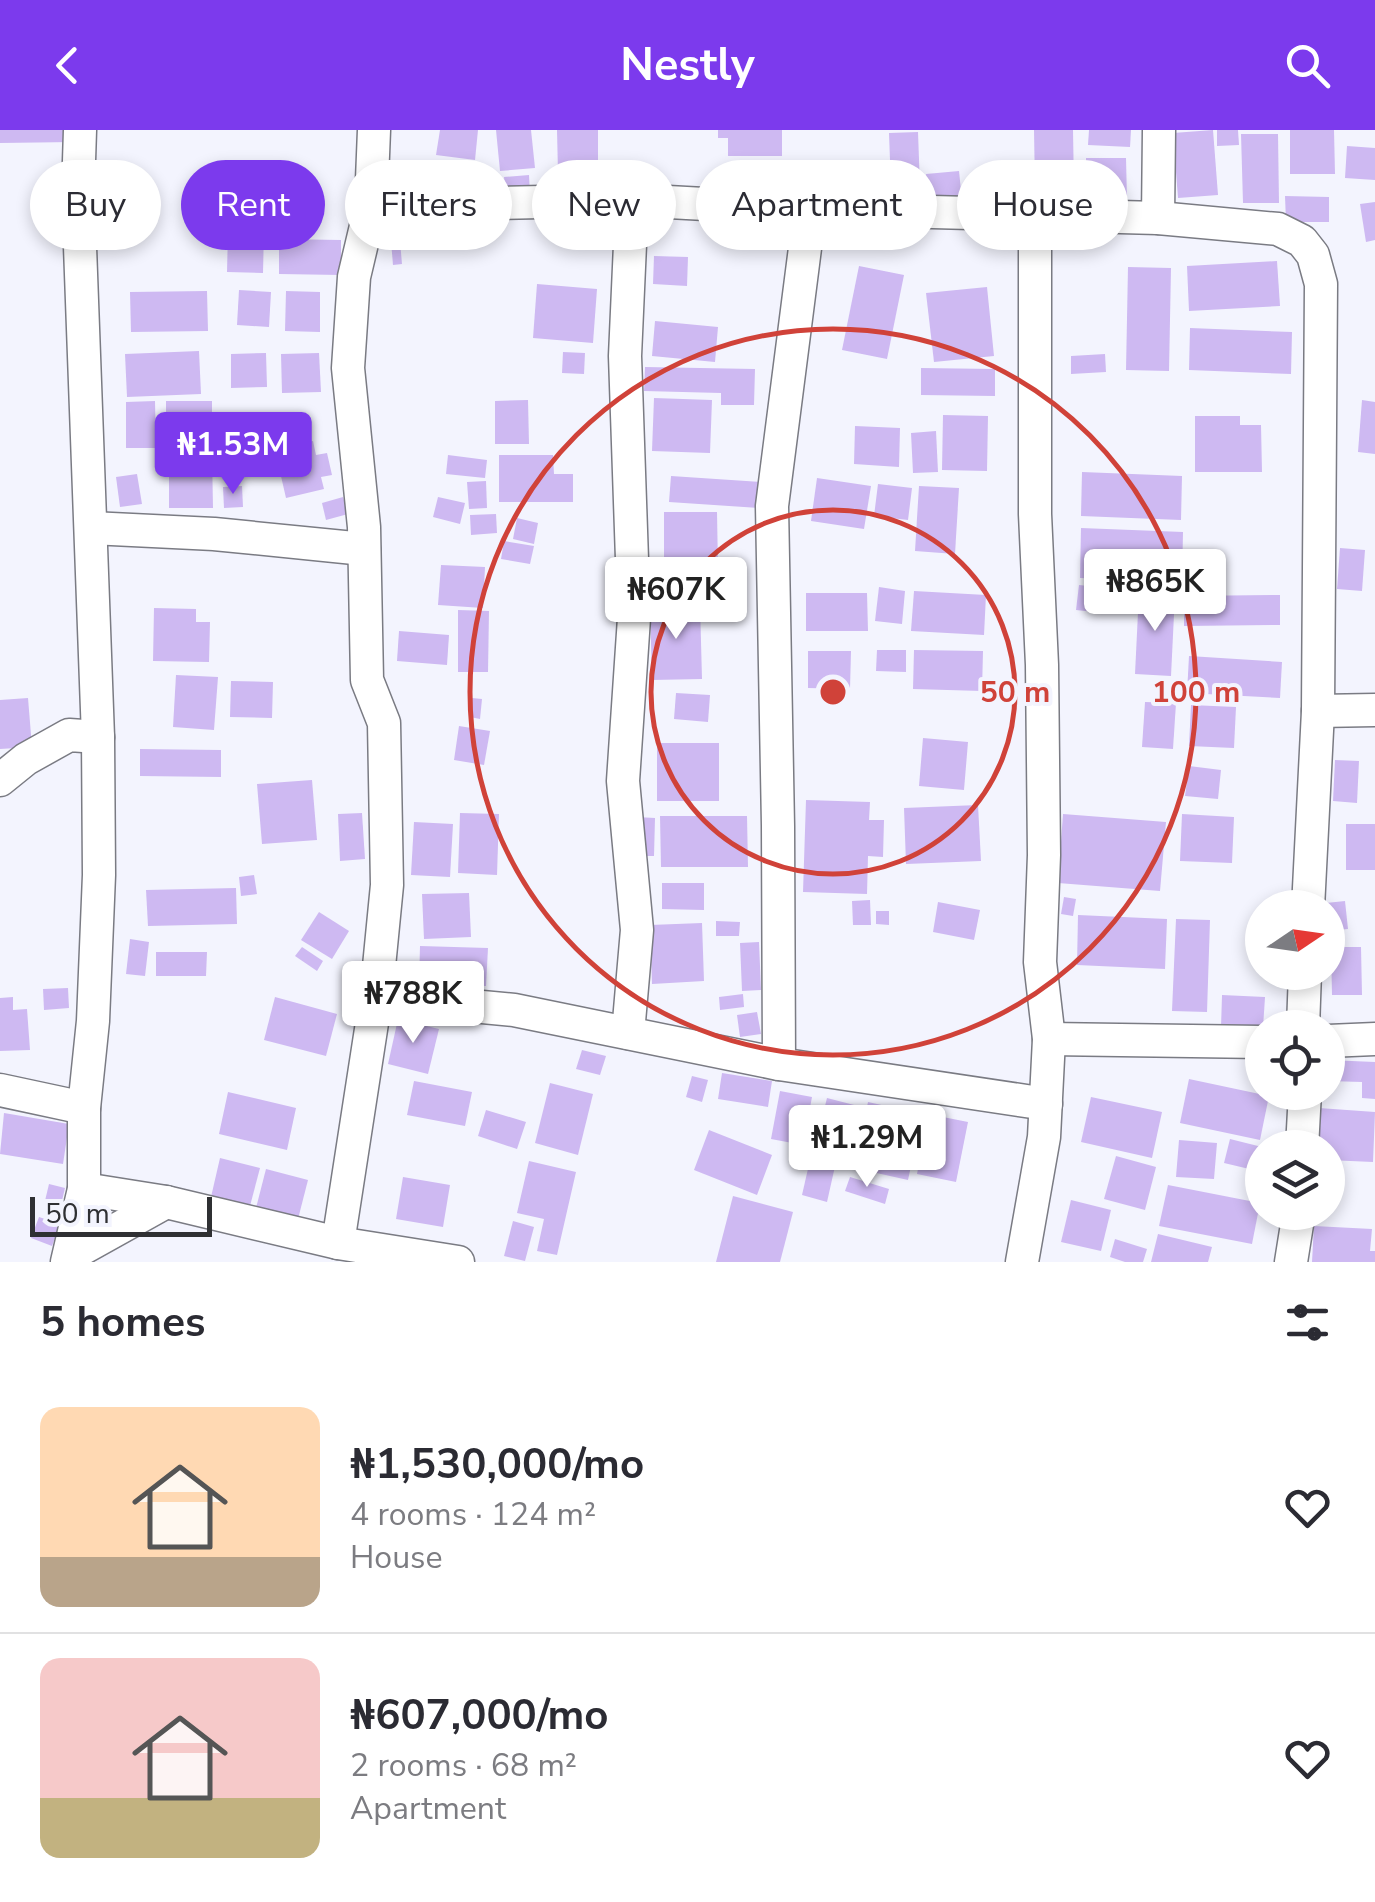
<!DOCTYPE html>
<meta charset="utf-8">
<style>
body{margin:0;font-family:"Nunito Sans",sans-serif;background:#f7f7f7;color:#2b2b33;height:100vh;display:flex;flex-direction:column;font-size:38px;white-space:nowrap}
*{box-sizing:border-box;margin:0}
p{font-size:32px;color:#7c7c81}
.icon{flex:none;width:55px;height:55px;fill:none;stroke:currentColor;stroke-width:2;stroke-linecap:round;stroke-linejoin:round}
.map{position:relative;height:1132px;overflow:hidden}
.drawer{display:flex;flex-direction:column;background:#fff;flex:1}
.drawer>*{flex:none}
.banner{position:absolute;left:30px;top:30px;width:1315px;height:90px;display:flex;gap:20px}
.needle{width:65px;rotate:77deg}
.tools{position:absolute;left:1245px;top:760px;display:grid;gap:20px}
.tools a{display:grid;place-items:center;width:100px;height:100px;border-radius:50%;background:#fff;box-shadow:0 5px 15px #0003;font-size:50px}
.scale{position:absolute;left:30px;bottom:25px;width:182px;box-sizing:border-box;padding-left:10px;border:5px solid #2f3033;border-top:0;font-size:28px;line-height:35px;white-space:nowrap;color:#2f3033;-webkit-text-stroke:8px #f3f4fe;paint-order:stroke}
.price{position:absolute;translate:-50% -85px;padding:0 22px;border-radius:10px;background:#fff;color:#222;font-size:32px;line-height:65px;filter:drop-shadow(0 2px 5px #0008)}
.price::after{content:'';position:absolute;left:50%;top:60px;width:30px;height:22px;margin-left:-15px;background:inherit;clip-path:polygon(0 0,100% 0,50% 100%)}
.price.active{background:#7c3aed;color:#fff}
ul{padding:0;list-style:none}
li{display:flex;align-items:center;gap:30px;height:250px;padding:0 40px}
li+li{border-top:2px solid #e1e1e2}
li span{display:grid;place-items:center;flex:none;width:280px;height:200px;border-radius:20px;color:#555}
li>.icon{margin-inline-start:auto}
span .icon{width:120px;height:120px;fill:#fffc;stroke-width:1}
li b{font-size:42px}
h2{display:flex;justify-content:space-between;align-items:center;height:120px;padding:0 40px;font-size:42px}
.tag{padding:0 35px;border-radius:45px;background:#fff;box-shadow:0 5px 15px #0003;font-size:35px;line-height:90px}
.tag.active{background:#7c3aed;color:#fff}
header{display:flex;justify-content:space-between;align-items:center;height:130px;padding:0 40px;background:#7c3aed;color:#fff;font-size:45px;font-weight:700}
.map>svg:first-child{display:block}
</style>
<header><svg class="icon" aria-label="back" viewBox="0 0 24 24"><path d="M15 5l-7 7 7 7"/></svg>Nestly<svg class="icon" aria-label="search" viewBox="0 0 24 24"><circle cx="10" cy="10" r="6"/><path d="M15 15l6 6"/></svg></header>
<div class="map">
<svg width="1375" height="1132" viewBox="0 0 1375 1132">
<rect width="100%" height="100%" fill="#f3f4fe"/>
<g fill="#ceb9f2">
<path d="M 0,0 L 74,0 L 74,12 L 0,13 Z"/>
<path d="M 440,0 L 478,0 L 475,30 L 436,25 Z"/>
<path d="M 496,0 L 531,0 L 535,38 L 500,41 Z"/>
<path d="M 557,0 L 598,0 L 598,43 L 558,43 Z"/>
<path d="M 718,0 L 782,0 L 782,26 L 728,26 L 728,8 L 718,8 Z"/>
<path d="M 1034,0 L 1073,0 L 1074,58 L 1035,59 Z"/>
<path d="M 1089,0 L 1131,0 L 1130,17 L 1088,15 Z"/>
<path d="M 1213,0 L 1218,65 L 1178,68 L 1173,3 Z"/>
<path d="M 1217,0 L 1238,0 L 1239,15 L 1217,16 Z"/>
<path d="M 1290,0 L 1334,0 L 1335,44 L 1290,44 Z"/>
<path d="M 918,2 L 920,57 L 891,58 L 889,3 Z"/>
<path d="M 1241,4 L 1278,4 L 1279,73 L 1243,73 Z"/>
<path d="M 1347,16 L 1375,18 L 1375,50 L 1345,48 Z"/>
<path d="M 1086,28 L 1126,28 L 1127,69 L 1087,69 Z"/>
<path d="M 959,41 L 962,70 L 930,74 L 926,44 Z"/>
<path d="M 529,45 L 530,65 L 506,66 L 504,47 Z"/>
<rect x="229" y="53" width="32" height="41"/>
<rect x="188" y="54" width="32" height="31"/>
<path d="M 1285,66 L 1329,67 L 1329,92 L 1286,92 Z"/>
<path d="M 1375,72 L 1375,110 L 1366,112 L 1360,74 Z"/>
<path d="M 228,101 L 264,101 L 263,143 L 227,142 Z"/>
<path d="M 279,109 L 341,110 L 341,145 L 279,144 Z"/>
<path d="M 391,111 L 400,111 L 402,134 L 393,135 Z"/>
<path d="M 654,126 L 688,127 L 687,156 L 653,154 Z"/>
<path d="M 1277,131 L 1280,176 L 1189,181 L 1187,136 Z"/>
<path d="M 859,136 L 904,145 L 887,229 L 842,220 Z"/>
<path d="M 1128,137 L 1171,138 L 1169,241 L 1126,240 Z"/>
<path d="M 537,154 L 597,159 L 593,213 L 533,208 Z"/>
<path d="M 987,157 L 994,226 L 934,232 L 926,163 Z"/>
<path d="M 239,160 L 271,162 L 269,197 L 237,195 Z"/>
<path d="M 207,161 L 208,201 L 131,202 L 130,162 Z"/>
<path d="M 286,161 L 320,162 L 320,202 L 285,201 Z"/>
<path d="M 655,191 L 718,197 L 715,232 L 652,226 Z"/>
<path d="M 1190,198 L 1292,202 L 1291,244 L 1189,240 Z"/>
<path d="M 199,221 L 201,264 L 127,267 L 125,224 Z"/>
<path d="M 563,222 L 585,223 L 584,244 L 562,243 Z"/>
<path d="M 266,223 L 267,257 L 231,258 L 231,224 Z"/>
<path d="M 319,223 L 321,262 L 282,263 L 281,224 Z"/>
<path d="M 1105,224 L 1106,242 L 1071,244 L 1071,226 Z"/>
<path d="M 645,237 L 755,239 L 754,275 L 721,275 L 721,263 L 644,261 Z"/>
<path d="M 921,238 L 995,239 L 995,266 L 921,265 Z"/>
<path d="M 654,268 L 712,270 L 710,323 L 652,321 Z"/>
<path d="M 528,270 L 529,314 L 495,314 L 495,271 Z"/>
<path d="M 1362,270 L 1375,272 L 1375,324 L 1358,322 Z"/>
<path d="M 155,271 L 156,318 L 126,318 L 126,272 Z"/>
<rect x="166" y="271" width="46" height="43"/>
<path d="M 943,285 L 988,286 L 987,341 L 942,340 Z"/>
<path d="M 1195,286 L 1240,286 L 1240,295 L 1261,295 L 1262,342 L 1195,342 Z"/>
<path d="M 855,296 L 900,298 L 899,337 L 854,334 Z"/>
<path d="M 936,301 L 938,342 L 913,343 L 911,303 Z"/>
<path d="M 313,311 L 316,325 L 327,323 L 332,345 L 321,347 L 324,359 L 286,368 L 275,320 Z"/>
<path d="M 212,325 L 213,378 L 169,378 L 169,326 Z"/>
<path d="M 448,325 L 487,330 L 485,348 L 446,344 Z"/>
<path d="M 499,325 L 553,325 L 554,344 L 573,344 L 573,372 L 499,372 Z"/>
<path d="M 1082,342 L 1182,346 L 1181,390 L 1081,386 Z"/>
<path d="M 137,344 L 142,374 L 120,377 L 116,347 Z"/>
<path d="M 671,346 L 761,352 L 759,378 L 669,372 Z"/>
<path d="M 817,348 L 871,356 L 864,399 L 811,391 Z"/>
<path d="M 486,351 L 487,378 L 469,379 L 467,352 Z"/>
<path d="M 878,354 L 912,358 L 908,390 L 874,386 Z"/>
<path d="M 242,356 L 243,377 L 224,378 L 223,357 Z"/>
<path d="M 919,356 L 959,358 L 955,424 L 915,421 Z"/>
<path d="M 343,367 L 348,384 L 326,390 L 322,373 Z"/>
<path d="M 438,367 L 465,373 L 460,394 L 433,387 Z"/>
<path d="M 664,382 L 717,382 L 718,439 L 664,440 Z"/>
<path d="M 496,384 L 497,403 L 471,405 L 470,385 Z"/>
<path d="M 517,388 L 538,393 L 534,414 L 513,409 Z"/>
<path d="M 1081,398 L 1183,402 L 1182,451 L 1080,448 Z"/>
<path d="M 504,411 L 534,416 L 530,434 L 501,429 Z"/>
<path d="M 1340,418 L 1365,420 L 1362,461 L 1337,459 Z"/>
<path d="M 441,435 L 485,437 L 483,478 L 438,475 Z"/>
<path d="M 1079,455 L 1107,458 L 1104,483 L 1076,480 Z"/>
<path d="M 879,457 L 905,461 L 902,494 L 875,491 Z"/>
<path d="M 914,461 L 986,465 L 984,505 L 911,501 Z"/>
<path d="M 1139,462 L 1175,464 L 1171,546 L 1135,544 Z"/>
<path d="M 806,463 L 867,463 L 868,501 L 806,501 Z"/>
<path d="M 1280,465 L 1280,495 L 1184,496 L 1184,466 Z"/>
<path d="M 700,474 L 702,549 L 652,550 L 650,476 Z"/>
<path d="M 154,478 L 196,479 L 196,492 L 210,492 L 209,532 L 153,531 Z"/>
<path d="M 458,480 L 489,481 L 488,542 L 458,542 Z"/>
<path d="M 399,501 L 449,505 L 447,535 L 397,531 Z"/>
<path d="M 877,520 L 906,520 L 906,542 L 876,541 Z"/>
<path d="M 914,520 L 983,521 L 982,561 L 913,559 Z"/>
<path d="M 808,521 L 851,521 L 850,559 L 808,558 Z"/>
<path d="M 1189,526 L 1282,532 L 1280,568 L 1187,563 Z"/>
<path d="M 176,545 L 218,547 L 214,600 L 173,597 Z"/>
<path d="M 231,551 L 273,552 L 272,588 L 230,587 Z"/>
<path d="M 676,563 L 710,565 L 708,592 L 674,589 Z"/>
<path d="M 28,568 L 32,617 L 0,619 L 0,570 Z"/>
<path d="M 472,568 L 482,569 L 480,589 L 470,587 Z"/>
<path d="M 1145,572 L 1176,573 L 1173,619 L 1142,617 Z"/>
<path d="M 1191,575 L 1236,577 L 1234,618 L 1189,616 Z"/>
<path d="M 459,596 L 490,601 L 484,635 L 454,630 Z"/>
<path d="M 923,608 L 968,612 L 964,660 L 919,656 Z"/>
<rect x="657" y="613" width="62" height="58"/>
<path d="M 140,619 L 221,620 L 221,647 L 140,646 Z"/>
<path d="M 1335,630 L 1359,631 L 1357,673 L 1333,671 Z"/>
<path d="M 1189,636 L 1221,640 L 1218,669 L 1185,666 Z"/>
<path d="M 312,650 L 317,710 L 262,714 L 257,654 Z"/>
<path d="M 806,670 L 870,672 L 869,690 L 884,690 L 883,727 L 868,726 L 867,764 L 803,762 Z"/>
<path d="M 978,675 L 981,731 L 906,734 L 904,678 Z"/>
<path d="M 362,683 L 365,729 L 340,731 L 338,684 Z"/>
<path d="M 460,683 L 499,684 L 497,745 L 458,743 Z"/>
<path d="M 1063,684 L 1166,692 L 1160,761 L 1058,753 Z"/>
<path d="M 1182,684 L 1234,687 L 1232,733 L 1180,731 Z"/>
<path d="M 660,686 L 747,686 L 748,737 L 661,737 Z"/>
<path d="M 637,687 L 655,688 L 654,726 L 636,726 Z"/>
<path d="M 414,692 L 453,694 L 450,747 L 411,745 Z"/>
<rect x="1346" y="694" width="29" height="46"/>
<path d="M 254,745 L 257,764 L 241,766 L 239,747 Z"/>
<path d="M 662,753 L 704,753 L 704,780 L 662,779 Z"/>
<path d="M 236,758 L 237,794 L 148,796 L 146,760 Z"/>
<path d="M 469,763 L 471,807 L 424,809 L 422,764 Z"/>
<path d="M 1064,767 L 1076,769 L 1073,786 L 1061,784 Z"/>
<path d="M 870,770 L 871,795 L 853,795 L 852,771 Z"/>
<path d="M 1345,771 L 1348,799 L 1328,801 L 1326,773 Z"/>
<path d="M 938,772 L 980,780 L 974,810 L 933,802 Z"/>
<path d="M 876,781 L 889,781 L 889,795 L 876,794 Z"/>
<path d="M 319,782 L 349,801 L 332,829 L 301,810 Z"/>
<path d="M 1078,785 L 1167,789 L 1165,839 L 1077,835 Z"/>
<path d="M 1176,789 L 1210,790 L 1207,882 L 1172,881 Z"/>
<path d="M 716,791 L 740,792 L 739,806 L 716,806 Z"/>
<path d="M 702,793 L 704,851 L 652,854 L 650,795 Z"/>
<path d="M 130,809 L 149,812 L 145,846 L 126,844 Z"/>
<path d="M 759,812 L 761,860 L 742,861 L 740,813 Z"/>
<path d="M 420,816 L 488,818 L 486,856 L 419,854 Z"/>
<path d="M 302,817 L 323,831 L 317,841 L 295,826 Z"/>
<path d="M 1331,817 L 1361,817 L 1362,865 L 1332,865 Z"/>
<path d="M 156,822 L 207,822 L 206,846 L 156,846 Z"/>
<path d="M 68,858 L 69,878 L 44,880 L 43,859 Z"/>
<path d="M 743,864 L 744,877 L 720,880 L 719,867 Z"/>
<path d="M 1222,865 L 1265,867 L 1263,898 L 1221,898 Z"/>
<path d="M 13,867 L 13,880 L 27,879 L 30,920 L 0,921 L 0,868 Z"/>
<path d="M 275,867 L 337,884 L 326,926 L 264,910 Z"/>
<path d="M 757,882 L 761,904 L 740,907 L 737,885 Z"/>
<path d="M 398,889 L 439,899 L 428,944 L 388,934 Z"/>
<path d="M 582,920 L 606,926 L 600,945 L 576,939 Z"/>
<path d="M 1328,930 L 1375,932 L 1375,969 L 1362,968 L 1362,952 L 1328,951 Z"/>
<path d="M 722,943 L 772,951 L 768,977 L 718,969 Z"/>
<path d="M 692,946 L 708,950 L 702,972 L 686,967 Z"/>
<path d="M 1189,949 L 1269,966 L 1260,1010 L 1180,993 Z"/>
<path d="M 414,951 L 472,962 L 465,996 L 407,985 Z"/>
<path d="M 550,953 L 593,964 L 578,1025 L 535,1013 Z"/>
<path d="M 780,961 L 812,967 L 803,1015 L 771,1009 Z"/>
<path d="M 228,962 L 296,978 L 287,1020 L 219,1004 Z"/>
<path d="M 1091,967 L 1162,982 L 1152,1028 L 1081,1012 Z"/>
<path d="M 827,968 L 858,976 L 849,1012 L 818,1004 Z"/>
<path d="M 868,972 L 922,984 L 908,1050 L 854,1038 Z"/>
<path d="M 1319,978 L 1375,982 L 1373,1032 L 1328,1030 L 1328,1018 L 1317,1018 Z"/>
<path d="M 486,980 L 526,992 L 517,1019 L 478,1006 Z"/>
<path d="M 4,983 L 69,994 L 63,1034 L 0,1024 Z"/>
<path d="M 928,984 L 968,992 L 956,1052 L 917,1044 Z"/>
<path d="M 709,1000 L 772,1025 L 757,1065 L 694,1040 Z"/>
<path d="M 815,1008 L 840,1014 L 827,1072 L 802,1065 Z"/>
<path d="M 1230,1009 L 1262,1017 L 1262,1042 L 1224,1033 Z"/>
<path d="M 1179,1010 L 1217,1013 L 1214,1049 L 1176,1047 Z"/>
<path d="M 1116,1026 L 1156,1037 L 1145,1080 L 1104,1069 Z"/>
<path d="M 220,1028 L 260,1038 L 250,1076 L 211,1067 Z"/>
<path d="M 529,1031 L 576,1042 L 557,1125 L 537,1121 L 544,1089 L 517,1083 Z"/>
<path d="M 266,1039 L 308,1050 L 298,1089 L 256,1078 Z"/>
<path d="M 403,1047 L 450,1055 L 443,1097 L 396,1089 Z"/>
<path d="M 850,1047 L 889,1059 L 885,1074 L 845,1061 Z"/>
<path d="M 49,1054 L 65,1058 L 60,1079 L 44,1075 Z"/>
<path d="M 1168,1055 L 1260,1073 L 1252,1114 L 1159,1096 Z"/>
<path d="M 733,1066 L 793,1082 L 780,1132 L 716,1132 Z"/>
<path d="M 1071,1070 L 1111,1080 L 1101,1121 L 1061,1112 Z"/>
<path d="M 39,1087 L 60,1094 L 52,1116 L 31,1108 Z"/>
<path d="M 513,1091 L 534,1097 L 525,1131 L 504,1126 Z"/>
<path d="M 1314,1096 L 1372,1099 L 1370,1121 L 1375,1121 L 1375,1132 L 1312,1132 Z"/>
<path d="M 1158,1104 L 1212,1117 L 1208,1132 L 1151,1132 Z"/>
<path d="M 1115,1109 L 1147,1119 L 1143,1132 L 1125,1132 L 1110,1127 Z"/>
</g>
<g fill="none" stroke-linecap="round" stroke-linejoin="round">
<g stroke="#7a7b83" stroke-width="35">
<g id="minor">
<path d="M 371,75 L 431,82 L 501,73 L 632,70 L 779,78 L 1158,88 L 1278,99 L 1302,111 L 1313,125 L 1321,154 L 1318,581 L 1308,778"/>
<path d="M 1158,88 L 1159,0"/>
<path d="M 91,398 L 214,404 L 364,419"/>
<path d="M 1318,581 L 1375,580"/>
<path d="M 0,650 L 26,629 L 69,605 L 98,607"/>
<path d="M 376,867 L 514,880 L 779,934 L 1046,974"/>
<path d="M 1303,898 L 1305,842"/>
<path d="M 628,903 L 637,800 L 623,651 L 634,488 L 625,226 L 632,70"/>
<path d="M 1049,909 L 1262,912"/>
<path d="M 1328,911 L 1375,909"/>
<path d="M 779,934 L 778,696 L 772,376 L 810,79"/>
<path d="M 0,960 L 84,978"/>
<path d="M 1302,1018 L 1305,962"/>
<path d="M 84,1059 L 166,1072 L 338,1113 L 458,1132"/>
<path d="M 338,1113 L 376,867 L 387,755 L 384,593 L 367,550 L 364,397 L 348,238 L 354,147 L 371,75 L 374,0"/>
<path d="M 69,1126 L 166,1072"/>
<path d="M 67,1132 L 84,1059 L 84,978 L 93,891 L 99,745 L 98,607 L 78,62 L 80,0"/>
<path d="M 1022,1132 L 1044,1007 L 1049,909 L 1040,832 L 1044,725 L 1042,535 L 1035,384 L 1035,86"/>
<path d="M 1291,1132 L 1299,1082"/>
</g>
</g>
<use href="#minor" stroke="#fff" stroke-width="32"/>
</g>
<g fill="none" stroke="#d04239" stroke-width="5">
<circle cx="833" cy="562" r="182"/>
<circle cx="833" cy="562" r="363"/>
</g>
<circle cx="833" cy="562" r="15" fill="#d04239" stroke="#f3f4fe" stroke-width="5"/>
<g font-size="30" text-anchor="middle" font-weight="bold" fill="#d04239" stroke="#f3f4fe" stroke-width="8" stroke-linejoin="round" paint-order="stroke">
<text x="1015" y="572">50 m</text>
<text x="1196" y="572">100 m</text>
</g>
</svg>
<div class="tools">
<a><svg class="needle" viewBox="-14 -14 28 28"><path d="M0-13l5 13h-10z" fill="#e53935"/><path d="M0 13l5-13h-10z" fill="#7c7c81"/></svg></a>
<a><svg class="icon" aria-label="locate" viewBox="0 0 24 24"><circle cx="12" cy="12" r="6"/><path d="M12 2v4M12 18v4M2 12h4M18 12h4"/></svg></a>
<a><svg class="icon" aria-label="layers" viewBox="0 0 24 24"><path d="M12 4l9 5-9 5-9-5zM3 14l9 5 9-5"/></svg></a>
</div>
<div class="scale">50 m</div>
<b class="price active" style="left:233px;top:367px">₦1.53M</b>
<b class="price" style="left:1155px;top:504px">₦865K</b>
<b class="price" style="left:676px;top:512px">₦607K</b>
<b class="price" style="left:413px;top:916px">₦788K</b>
<b class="price" style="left:867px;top:1060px">₦1.29M</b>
<div class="banner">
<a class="tag">Buy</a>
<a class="tag active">Rent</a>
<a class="tag">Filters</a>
<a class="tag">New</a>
<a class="tag">Apartment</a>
<a class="tag">House</a>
</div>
</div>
<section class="drawer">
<h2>5 homes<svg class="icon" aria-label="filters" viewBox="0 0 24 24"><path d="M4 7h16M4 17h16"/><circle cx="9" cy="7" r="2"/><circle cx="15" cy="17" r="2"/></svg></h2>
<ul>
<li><span style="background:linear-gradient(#ffd9b3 75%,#b9a48a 0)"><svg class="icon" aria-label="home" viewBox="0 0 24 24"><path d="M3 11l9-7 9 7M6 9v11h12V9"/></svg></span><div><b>₦1,530,000/mo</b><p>4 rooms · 124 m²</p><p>House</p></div><svg class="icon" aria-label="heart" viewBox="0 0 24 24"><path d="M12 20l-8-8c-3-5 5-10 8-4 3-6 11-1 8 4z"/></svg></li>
<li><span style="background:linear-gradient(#f6c9c9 70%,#c2b280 0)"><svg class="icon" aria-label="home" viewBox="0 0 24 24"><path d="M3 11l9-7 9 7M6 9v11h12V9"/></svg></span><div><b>₦607,000/mo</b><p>2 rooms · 68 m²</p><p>Apartment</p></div><svg class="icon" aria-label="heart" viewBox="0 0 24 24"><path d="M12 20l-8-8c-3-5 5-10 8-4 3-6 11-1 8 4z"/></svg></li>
</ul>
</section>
